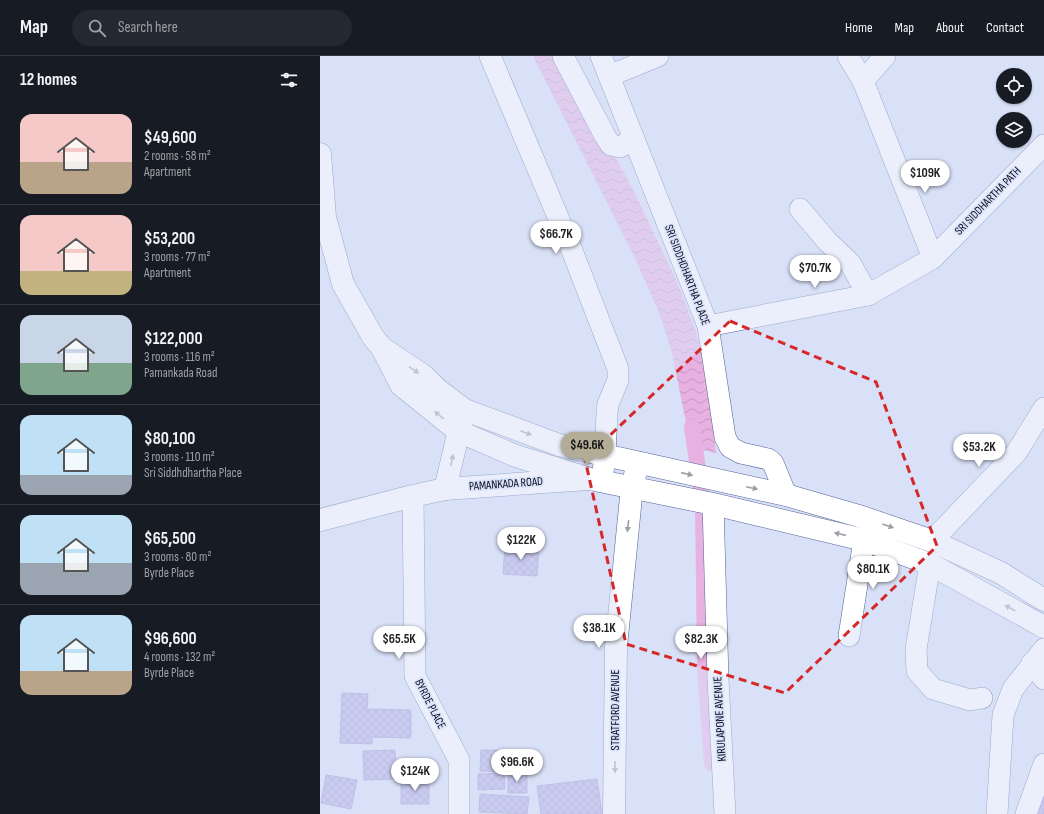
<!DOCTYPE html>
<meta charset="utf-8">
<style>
body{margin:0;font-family:"Sofia Sans Condensed",sans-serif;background:#242831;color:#f1f3f6;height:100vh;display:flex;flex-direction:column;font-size:15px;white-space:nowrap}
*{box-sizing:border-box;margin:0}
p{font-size:13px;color:#9ea1a6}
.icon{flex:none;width:22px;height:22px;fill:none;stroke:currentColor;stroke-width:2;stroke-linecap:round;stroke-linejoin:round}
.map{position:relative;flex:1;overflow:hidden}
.side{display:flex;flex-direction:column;background:#171b24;width:320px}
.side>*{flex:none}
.tools{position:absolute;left:676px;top:12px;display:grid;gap:8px}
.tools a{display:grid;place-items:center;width:36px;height:36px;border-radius:50%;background:#171b24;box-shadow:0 1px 3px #0004;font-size:20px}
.price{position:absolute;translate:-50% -34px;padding:0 9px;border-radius:14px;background:#fff;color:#222;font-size:13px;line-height:26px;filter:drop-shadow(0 1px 2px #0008)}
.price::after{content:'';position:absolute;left:50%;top:24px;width:12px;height:9px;margin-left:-6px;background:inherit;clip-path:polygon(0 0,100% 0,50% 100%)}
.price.current{background:#b3ac97;color:#111}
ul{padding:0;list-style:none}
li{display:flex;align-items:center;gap:12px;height:100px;padding:0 20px}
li+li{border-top:1px solid #363941}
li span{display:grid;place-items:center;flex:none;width:112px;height:80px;border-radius:12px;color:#555}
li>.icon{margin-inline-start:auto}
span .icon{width:48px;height:48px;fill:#fffc;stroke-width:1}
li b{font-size:17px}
h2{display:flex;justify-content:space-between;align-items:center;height:48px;padding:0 20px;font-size:17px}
header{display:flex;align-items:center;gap:24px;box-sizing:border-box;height:56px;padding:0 20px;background:#171b24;border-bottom:1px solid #363941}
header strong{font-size:19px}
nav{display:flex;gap:22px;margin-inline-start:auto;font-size:14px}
.search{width:280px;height:36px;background:#242831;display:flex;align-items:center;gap:10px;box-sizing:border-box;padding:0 14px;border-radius:22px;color:#9ea1a6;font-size:15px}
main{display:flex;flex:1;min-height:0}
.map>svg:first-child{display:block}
</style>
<header>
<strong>Map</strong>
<div class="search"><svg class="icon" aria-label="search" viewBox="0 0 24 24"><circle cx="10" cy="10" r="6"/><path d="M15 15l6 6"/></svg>Search here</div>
<nav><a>Home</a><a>Map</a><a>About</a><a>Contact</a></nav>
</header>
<main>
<section class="side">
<h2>12 homes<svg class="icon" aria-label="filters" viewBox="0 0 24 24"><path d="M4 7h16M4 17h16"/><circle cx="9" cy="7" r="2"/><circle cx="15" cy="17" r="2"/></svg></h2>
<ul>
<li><span style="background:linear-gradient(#f6c9c9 60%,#b9a48a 0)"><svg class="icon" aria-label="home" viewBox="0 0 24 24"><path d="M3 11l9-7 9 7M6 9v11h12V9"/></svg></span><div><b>$49,600</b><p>2 rooms · 58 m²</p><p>Apartment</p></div></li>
<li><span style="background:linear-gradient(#f6c9c9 70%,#c2b280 0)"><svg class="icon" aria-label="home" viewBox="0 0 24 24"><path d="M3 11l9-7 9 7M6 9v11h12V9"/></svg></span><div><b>$53,200</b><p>3 rooms · 77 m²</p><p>Apartment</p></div></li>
<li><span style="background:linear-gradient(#c9d6e8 60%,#7fa58c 0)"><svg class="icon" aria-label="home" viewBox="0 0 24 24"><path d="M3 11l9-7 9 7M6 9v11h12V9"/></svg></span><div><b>$122,000</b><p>3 rooms · 116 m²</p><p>Pamankada Road</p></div></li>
<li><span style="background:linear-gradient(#bfe0f5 75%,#9aa5b1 0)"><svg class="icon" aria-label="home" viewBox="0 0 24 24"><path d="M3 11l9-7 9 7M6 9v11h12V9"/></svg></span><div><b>$80,100</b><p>3 rooms · 110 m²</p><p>Sri Siddhdhartha Place</p></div></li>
<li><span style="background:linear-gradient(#bfe0f5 60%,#9aa5b1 0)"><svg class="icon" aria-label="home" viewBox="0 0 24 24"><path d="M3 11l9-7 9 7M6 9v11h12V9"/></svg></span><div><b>$65,500</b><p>3 rooms · 80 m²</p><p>Byrde Place</p></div></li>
<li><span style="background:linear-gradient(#bfe0f5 70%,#b9a48a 0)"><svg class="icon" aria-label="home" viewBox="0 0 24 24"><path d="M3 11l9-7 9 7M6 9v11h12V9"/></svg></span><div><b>$96,600</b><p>4 rooms · 132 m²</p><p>Byrde Place</p></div></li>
</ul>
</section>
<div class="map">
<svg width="724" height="758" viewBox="0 0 724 758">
<defs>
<pattern id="water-waves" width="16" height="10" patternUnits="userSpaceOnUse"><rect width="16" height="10" fill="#e7b2e2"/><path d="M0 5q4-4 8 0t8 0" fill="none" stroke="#c598c2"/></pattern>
<pattern id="building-cross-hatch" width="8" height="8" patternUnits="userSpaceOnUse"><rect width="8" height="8" fill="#b5afe8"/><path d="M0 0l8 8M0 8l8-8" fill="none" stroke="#9a95c7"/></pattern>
</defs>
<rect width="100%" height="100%" fill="#d9e1f8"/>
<path fill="url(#water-waves)" d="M 213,0 L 239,0 L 253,27 L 312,131 L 357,226 L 376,276 L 388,324 L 396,397 L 371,391 L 351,293 L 339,256 L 312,196 Z"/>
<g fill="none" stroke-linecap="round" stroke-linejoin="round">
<path stroke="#e7b2e2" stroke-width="16" d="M 372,371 L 383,447 L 385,612 L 392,707"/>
</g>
<g fill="url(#building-cross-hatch)" stroke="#9d97ce">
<path d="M 185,489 L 219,492 L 217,520 L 183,518 Z"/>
<path d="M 22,637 L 48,638 L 47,653 L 91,654 L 91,682 L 52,681 L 52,688 L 20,687 Z"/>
<path d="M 75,694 L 76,723 L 44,724 L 43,695 Z"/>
<path d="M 161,694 L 209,695 L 209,717 L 160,715 Z"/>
<path d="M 184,717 L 185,733 L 158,734 L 158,718 Z"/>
<path d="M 188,717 L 207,718 L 207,737 L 188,737 Z"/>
<path d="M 6,719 L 37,724 L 31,753 L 1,747 Z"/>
<path d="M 277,723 L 282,758 L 221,758 L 217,730 Z"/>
<rect x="81" y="725" width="28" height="23"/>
<path d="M 160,738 L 209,741 L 207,758 L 159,756 Z"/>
<path d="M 724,739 L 724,758 L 715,758 Z"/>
</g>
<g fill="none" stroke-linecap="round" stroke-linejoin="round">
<g stroke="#536495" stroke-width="22">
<g id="minor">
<path d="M 170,0 L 249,187 L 298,313 L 298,324 L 288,348 L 287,357 L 285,399 L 282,425"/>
<path d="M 243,0 L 285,80 L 291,89 L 300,91 L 314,83"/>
<path d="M 281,0 L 388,270 L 405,381 L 410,391 L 421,397 L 448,403 L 453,407 L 466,439"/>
<path d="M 528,0 L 543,25 L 613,202 L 548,239"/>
<path d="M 289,20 L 338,0"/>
<path d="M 543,25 L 565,0"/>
<path d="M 613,202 L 724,89"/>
<path d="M 388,270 L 548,239 L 530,207 L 507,185 L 480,153"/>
<path d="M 93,440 L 95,620 L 139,704 L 139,758"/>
<path d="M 393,448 L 398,623 L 405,758"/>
<path d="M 612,485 L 696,397 L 724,352"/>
<path d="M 610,508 L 596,593 L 597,615 L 613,633 L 650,644 L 662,642"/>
<path d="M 529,580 L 544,484"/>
<path d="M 712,607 L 724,623"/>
<path d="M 677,758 L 683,659 L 693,633 L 724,593"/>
<path d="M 706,758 L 724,708"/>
</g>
</g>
<g stroke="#536495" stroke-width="23">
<g id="major">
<path d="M 125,433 L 143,358"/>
<path d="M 0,464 L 93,440 L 125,433 L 268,423"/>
<path d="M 294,758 L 296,591 L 312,431 L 318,407"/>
</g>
</g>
<g stroke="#536495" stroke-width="23">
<g id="highway">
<path d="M 0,98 L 5,161 L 23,228 L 53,281 L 62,292 L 81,329 L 138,375 L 196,400 L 270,423 L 393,448 L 544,484 L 610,508 L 724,571"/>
<path d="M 65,294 L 104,320 L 118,334 L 145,354 L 239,389 L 466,439 L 539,460 L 612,485 L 681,517 L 724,544"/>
</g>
</g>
<use href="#minor" stroke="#fff" stroke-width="21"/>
<use href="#major" stroke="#fff" stroke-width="22"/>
<use href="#highway" stroke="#fff" stroke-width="22"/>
</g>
<defs><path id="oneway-solid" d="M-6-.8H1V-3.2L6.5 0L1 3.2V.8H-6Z"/></defs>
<g fill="#9c9fa6">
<use href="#oneway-solid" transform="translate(94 314) rotate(34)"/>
<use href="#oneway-solid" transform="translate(119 359) rotate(-141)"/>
<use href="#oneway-solid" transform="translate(206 377) rotate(21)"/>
<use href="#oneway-solid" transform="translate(132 404) rotate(-77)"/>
<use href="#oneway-solid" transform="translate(367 418) rotate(13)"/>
<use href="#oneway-solid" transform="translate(432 432) rotate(12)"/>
<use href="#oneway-solid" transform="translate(308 470) rotate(96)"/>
<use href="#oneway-solid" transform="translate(568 470) rotate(19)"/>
<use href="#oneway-solid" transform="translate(520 478) rotate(-167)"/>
<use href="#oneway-solid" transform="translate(690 552) rotate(-151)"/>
<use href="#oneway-solid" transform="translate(295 711) rotate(90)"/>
</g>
<path d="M0 0H724V758H0ZM 410,265 L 556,326 L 617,490 L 465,637 L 306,588 L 265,403 Z" fill="#d9e1f8" fill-opacity=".55" fill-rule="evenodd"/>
<path fill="none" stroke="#d62828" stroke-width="3" stroke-dasharray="8 5" stroke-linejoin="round" d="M 410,265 L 556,326 L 617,490 L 465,637 L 306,588 L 265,403 Z"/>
<g text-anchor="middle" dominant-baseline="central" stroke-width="3" stroke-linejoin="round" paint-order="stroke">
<g font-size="12" fill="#080e20" stroke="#d9e1f8">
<text transform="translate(668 145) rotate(-46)">SRI SIDDHARTHA PATH</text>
<text transform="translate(367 219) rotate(69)">SRI SIDDHDHARTHA PLACE</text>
<text transform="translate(186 428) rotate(-4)">PAMANKADA ROAD</text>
<text transform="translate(110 648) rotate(63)">BYRDE PLACE</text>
<text transform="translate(295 654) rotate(-90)">STRATFORD AVENUE</text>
<text transform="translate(400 663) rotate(-93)">KIRULAPONE AVENUE</text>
</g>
</g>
</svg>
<div class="tools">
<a><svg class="icon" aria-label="locate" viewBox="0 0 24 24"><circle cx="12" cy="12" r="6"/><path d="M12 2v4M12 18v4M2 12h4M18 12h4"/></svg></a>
<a><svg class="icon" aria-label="layers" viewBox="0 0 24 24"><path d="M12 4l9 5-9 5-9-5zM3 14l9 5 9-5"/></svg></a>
</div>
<b class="price" style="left:605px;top:138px">$109K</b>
<b class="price" style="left:236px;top:199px">$66.7K</b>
<b class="price" style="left:495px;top:233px">$70.7K</b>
<b class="price current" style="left:267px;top:410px">$49.6K</b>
<b class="price" style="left:659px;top:412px">$53.2K</b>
<b class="price" style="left:201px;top:505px">$122K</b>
<b class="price" style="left:553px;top:534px">$80.1K</b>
<b class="price" style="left:279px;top:593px">$38.1K</b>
<b class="price" style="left:79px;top:604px">$65.5K</b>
<b class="price" style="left:381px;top:604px">$82.3K</b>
<b class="price" style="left:197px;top:727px">$96.6K</b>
<b class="price" style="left:95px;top:736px">$124K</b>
</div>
</main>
